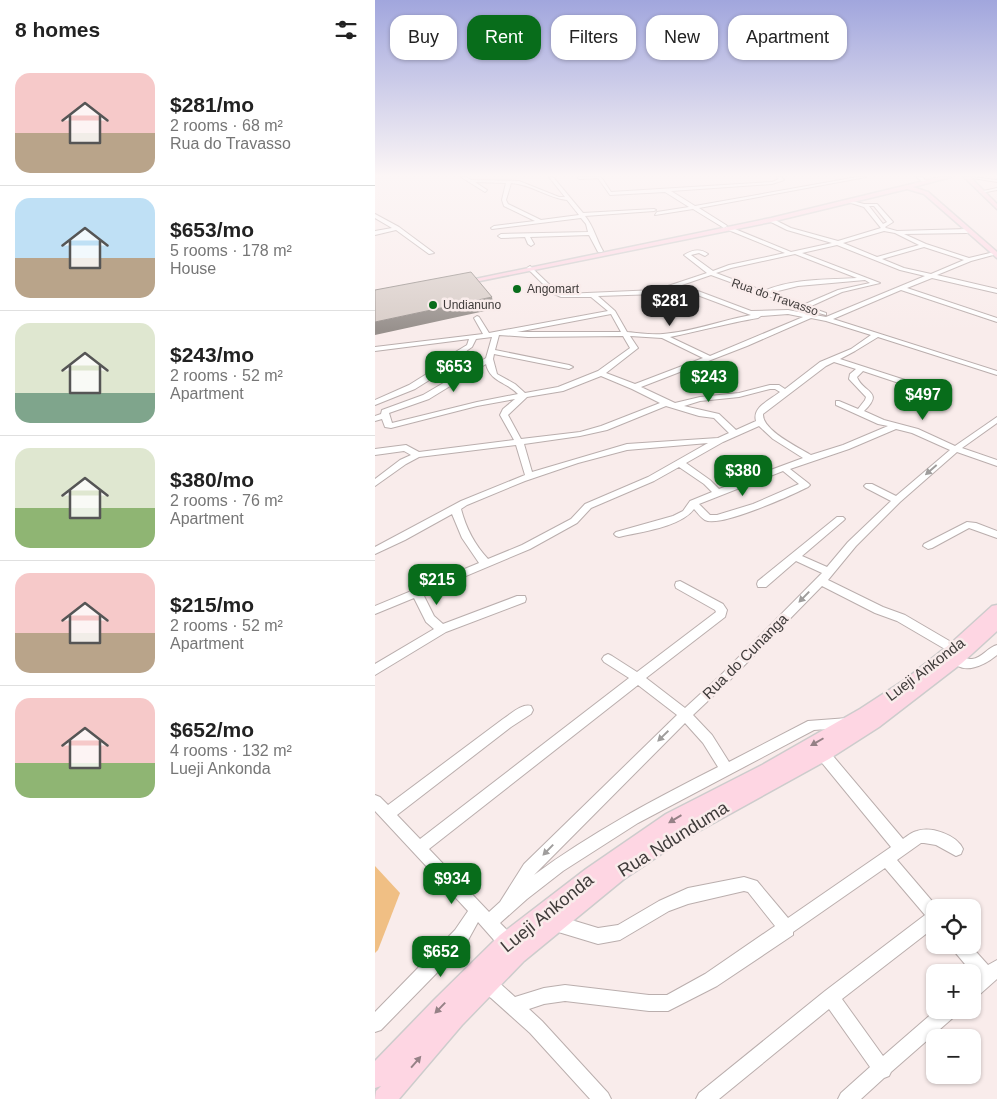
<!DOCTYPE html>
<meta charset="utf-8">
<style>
body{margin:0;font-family:Arial,sans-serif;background:#f2f2f2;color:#222;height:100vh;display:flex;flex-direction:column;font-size:19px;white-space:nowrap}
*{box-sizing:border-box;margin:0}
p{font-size:16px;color:#767676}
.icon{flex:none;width:28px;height:28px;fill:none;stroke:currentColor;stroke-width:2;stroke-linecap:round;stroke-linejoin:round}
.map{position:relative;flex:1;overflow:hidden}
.drawer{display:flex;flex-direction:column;background:#fff;width:375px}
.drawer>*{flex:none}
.banner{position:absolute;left:15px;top:15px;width:475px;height:45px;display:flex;gap:10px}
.fabs{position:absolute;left:551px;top:899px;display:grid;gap:10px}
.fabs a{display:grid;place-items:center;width:55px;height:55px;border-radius:10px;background:#fff;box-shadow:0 1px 4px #0004;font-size:25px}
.price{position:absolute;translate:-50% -42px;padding:0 11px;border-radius:10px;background:#086d1b;color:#fff;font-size:16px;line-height:32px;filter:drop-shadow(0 1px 2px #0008)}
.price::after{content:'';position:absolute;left:50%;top:30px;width:15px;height:11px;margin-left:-8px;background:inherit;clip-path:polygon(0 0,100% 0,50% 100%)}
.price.selected{background:#222;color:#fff}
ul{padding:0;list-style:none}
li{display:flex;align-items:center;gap:15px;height:125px;padding:0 15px}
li+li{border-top:1px solid #e0e0e0}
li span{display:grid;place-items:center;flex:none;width:140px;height:100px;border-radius:15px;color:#555}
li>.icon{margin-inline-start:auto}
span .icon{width:60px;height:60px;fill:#fffc;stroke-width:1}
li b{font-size:21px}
h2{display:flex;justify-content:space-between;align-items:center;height:60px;padding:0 15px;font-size:21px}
.pill{padding:0 18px;border-radius:15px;background:#fff;box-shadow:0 1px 4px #0004;font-size:18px;line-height:45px}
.pill.selected{background:#086d1b;color:#fff}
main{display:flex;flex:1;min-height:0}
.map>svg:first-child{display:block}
</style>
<main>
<section class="drawer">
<h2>8 homes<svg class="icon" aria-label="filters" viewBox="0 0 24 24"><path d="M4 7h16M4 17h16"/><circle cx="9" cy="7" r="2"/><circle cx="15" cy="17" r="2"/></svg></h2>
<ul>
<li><span style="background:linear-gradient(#f6c9c9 60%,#b9a48a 0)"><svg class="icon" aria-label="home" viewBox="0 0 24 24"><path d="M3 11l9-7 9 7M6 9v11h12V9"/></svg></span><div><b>$281/mo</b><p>2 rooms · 68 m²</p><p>Rua do Travasso</p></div></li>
<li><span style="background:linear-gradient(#bfe0f5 60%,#b9a48a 0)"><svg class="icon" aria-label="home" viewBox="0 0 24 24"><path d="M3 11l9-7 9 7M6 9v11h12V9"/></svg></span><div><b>$653/mo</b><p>5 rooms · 178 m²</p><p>House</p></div></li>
<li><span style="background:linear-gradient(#dfe7d0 70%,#7fa58c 0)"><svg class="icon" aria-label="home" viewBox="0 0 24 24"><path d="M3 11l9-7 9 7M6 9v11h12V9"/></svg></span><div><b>$243/mo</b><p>2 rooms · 52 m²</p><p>Apartment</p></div></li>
<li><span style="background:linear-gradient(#dfe7d0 60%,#8fb573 0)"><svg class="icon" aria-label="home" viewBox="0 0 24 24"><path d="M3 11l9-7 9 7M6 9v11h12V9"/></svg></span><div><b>$380/mo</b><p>2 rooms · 76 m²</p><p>Apartment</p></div></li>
<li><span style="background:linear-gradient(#f6c9c9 60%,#b9a48a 0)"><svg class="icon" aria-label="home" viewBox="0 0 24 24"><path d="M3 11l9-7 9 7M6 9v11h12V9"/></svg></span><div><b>$215/mo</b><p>2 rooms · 52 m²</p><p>Apartment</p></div></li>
<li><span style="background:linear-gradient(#f6c9c9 65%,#8fb573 0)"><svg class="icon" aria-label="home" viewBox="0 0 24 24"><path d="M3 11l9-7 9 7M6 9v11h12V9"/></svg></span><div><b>$652/mo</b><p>4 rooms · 132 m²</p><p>Lueji Ankonda</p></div></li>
</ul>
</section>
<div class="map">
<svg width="622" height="1099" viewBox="0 0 622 1099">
<rect width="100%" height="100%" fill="#f9eceb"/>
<path fill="#f0bf84" d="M 0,866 L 25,893 L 3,950 L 0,953 Z"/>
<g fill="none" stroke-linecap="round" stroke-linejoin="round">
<g stroke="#baaead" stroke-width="2">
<g id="minor">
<path d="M 86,177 L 91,177 L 96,180 L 144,181 L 184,197 L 190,197 L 174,177 L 178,177 L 208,213 L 279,209 L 281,210 L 279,211 L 210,216 C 219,227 221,239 228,251 L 227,252 L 223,252 L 214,235 L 155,237 L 159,244 L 156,246 L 153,244 L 150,237 L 126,238 L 123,236 L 126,234 L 213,232 L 211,224 L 206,218 L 117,229 L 116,228 L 119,226 L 160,221 L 129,206 L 127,200 L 131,183 L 100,182 L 112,190 L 110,192 ZM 136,183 C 156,184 173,198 192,200 L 204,215 L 166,220 L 133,204 L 131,200 Z"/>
<path d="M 204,177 L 226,177 L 236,192 L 397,182 L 404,179 L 402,177 L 406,177 L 409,180 L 397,184 L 296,191 L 320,206 L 482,177 L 491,177 L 324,208 L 351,225 L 352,226 L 349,228 L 318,209 L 280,215 L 282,212 L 314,207 L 290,192 L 235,195 L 223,178 L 205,179 L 203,178 Z"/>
<path d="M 542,177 L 547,177 L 551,181 L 547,182 Z"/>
<path d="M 596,177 L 622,180 L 622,182 L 598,178 Z"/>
<path d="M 622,188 L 622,190 L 606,193 L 604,192 Z"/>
<path d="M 473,200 L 489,204 L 502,204 L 518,222 L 510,227 L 511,228 L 522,231 L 592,229 L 595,231 L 592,233 L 529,234 L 551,244 L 594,258 L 619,252 L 622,254 L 596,261 L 562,275 L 622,289 L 622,293 L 557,278 L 532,288 L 622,318 L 622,322 L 526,290 L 458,319 L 622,371 L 622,375 L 503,337 L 480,351 L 465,359 L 530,380 L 531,382 L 527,384 L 488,371 L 482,377 C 488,393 510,391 489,411 L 509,420 L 543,429 L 580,446 L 622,417 L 622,423 L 587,448 L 622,460 L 622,466 L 582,452 L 525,502 L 481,546 L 453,580 L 508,607 L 530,615 L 583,646 L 585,649 L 583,652 L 579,653 L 575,652 L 522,621 L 500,613 L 447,586 L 353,682 L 318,715 L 337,735 L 354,762 L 433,721 L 473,718 L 477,719 L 479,723 L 477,727 L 439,730 L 263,823 L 188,871 L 152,899 L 125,923 L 138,936 L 140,942 L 138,948 L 132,950 L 126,948 L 103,922 L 92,942 L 6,1030 L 0,1032 L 0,1012 L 80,930 L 93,911 L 0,811 L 0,795 L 5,797 L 13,805 L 128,719 C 136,714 147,703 156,706 L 158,710 L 156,714 L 136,727 L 22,815 L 45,839 L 254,678 L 229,662 L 227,659 L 229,656 L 233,654 L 237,656 L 262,672 L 341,612 L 340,610 L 301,588 L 300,585 L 301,582 L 305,581 L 348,604 L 352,610 L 350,617 L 271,678 L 310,708 L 345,676 L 447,573 L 421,561 L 391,587 L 383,587 L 382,584 L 383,581 L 462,517 L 468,517 L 470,519 L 468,521 L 427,556 L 452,567 L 473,542 L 516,501 L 491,488 L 489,486 L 491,484 L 497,484 L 521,496 L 575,450 L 537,433 L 521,429 L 474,449 L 415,469 L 433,483 L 435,485 L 433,487 C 417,495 345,528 330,520 C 326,518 322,512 319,509 C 306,527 265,532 244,537 L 241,536 L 239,534 L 241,532 L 298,516 L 308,511 L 315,501 L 337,492 L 329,484 L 304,467 L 279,481 L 216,508 L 202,523 L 155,549 L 48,594 L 59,616 L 68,624 L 142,596 L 150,596 L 151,599 L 150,602 L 71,632 L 0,675 L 0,664 L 59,629 L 51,622 L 39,598 L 0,614 L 0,606 L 104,563 L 87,538 L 77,514 L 30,540 L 0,554 L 0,547 L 86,501 L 150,475 L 141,445 L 44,457 L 31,464 L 0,486 L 0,479 L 25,460 L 36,455 L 29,451 L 0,455 L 0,449 L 31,445 L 44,452 L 139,440 L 125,415 L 128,409 L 140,399 L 102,406 L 16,428 L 10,427 L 7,419 L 0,421 L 0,416 L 6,414 L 7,410 L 48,395 L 111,358 L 117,337 L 101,339 L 97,347 L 70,366 L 64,374 L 40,389 L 0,405 L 0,400 L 34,385 L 58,370 L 64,362 L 92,345 L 94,339 L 0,351 L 0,347 L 108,334 L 99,318 L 102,316 L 104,317 L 114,333 L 233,311 L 216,297 L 186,297 L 177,293 L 152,268 L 155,266 L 181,291 L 189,294 L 281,290 L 332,273 L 309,255 C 317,250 325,248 333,254 L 330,256 L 324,253 L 316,255 L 338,271 L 354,265 L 410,253 L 351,229 L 351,227 L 355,227 L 416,252 L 457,243 L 412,230 L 394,221 L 394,219 L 398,219 L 416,228 L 463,241 L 506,228 L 489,207 L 473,202 ZM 494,206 L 499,206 L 512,222 L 508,224 ZM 509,231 L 520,233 L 544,245 L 502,257 L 468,243 ZM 462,245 L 525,270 L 550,276 L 451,317 L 413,310 L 376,311 L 307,285 L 336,275 L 426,308 L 451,315 L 451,313 L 434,307 L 467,292 L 505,283 L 427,253 ZM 549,247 L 589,260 L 556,274 L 529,268 L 507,259 ZM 420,254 L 482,278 C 452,280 418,278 389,291 L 341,273 L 356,268 ZM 490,280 L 495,283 L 463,290 L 428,305 L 395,293 L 423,286 ZM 301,287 L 373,314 L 376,315 C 348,320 316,332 288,334 C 276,335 264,333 252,332 L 240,311 L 223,296 L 282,294 ZM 236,314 L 246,332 L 142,332 ZM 413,314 L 428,317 L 335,356 L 295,337 C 324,331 353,323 383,318 L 386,316 ZM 436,318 L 451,321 L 496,335 L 476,349 L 445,362 L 410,389 L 404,385 L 395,385 L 364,393 L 325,397 L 300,403 L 266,387 L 372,346 ZM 124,335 L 153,337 L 248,336 L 255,348 L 223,371 L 183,387 L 150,393 L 140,384 L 122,374 L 118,359 L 119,354 L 194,369 L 198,367 L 194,365 L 120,350 ZM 255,336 L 287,338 L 328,358 L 260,384 L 231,373 L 263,348 ZM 459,362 L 481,369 L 475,374 L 474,379 L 491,397 L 490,400 L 483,409 L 464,401 L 461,401 L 461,405 L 503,424 L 513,426 L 468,445 L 436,455 C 423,447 387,430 388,414 L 451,366 ZM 111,364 C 115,382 132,382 143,394 L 102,402 L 17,423 L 14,413 L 54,399 ZM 226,376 L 257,389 L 285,403 L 226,426 L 205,432 L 146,439 L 133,415 L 152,397 L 188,391 ZM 395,389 L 400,389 L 405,392 C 395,400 377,407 381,421 L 361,430 L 344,414 L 309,406 L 325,401 L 364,397 ZM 291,406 L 324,416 L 339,418 L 354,433 L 343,438 L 252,444 L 157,472 L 149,444 L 205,436 L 232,430 ZM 384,426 L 398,439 L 428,458 L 344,489 L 335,480 L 311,463 L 348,442 ZM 333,443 L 273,477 L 210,504 L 196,519 L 147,545 L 113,559 C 99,544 91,528 86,509 L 92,505 L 150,481 L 203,463 L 252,450 ZM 408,471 L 424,484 L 378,504 L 342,515 L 335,515 L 324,504 ZM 263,685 L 302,715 L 149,864 L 125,902 L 114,912 L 54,849 ZM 310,723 L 328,743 L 343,767 C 278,800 217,832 159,875 Z"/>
<path d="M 0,214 L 24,227 L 59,253 L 54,254 L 21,230 L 0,235 L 0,231 L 17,228 L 0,218 Z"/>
<path d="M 592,522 L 601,523 L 622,531 L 622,538 L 594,528 L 557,548 L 553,549 L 548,546 L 549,544 Z"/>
<path d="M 622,645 L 622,655 C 610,665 587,677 576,659 L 578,656 C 586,653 590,660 597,659 C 607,658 613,647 622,645 Z"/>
<path d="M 448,748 L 453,750 L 528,839 C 532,836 537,832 542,831 C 556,826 582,835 588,849 L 586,854 L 581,856 L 561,845 L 549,843 L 546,843 L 522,860 L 563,908 L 560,908 L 560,927 L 467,999 L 508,1056 L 561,1010 L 582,1010 L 580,1016 L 516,1072 L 514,1076 L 509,1078 L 486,1099 L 463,1099 L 466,1093 L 495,1067 L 454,1009 L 344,1099 L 321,1099 L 324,1093 L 450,991 L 550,915 L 510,868 L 418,932 L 418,935 L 342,986 L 293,1011 L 274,1011 L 190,1001 L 169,1004 L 154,1009 L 167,1021 L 233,1093 L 236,1099 L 215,1099 L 155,1033 L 107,990 L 105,984 L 107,978 L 113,976 L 119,978 L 140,997 L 169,988 L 190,985 L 274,995 L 292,995 L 330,974 L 400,926 L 373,892 L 369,891 L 313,904 L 294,911 L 245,940 L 223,944 L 180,931 L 175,928 L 172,923 L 175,918 L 180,915 L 223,928 L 243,925 L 284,901 L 313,888 L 369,877 L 382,881 L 413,918 L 516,847 L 443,758 L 441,754 L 443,750 Z"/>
<path d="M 577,945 L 595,945 L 613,965 L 622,960 L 622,979 L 604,995 L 598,997 L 598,979 L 600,976 L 579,951 Z"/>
</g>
</g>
<g stroke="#cdcccc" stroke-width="3">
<g id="major">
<path d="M 566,177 L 576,177 L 538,187 L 553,192 L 622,252 L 622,258 L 549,194 L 532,189 L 396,222 L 85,285 L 81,283 L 396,218 Z"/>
<path d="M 589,177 L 595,177 L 622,204 L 622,209 Z"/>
<path d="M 622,605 L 622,631 L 587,663 L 504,727 L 454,759 L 304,842 L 249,879 L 149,961 L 87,1025 L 24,1099 L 0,1099 L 1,1091 L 6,1086 L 0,1088 L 0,1061 L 59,1000 L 125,935 L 211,869 L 291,814 L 387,765 L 485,709 L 531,679 L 574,645 L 617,606 Z"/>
</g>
</g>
<use href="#minor" fill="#fff" fill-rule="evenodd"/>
<use href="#major" fill="#fed6e3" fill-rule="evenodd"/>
</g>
<path fill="#97908c" d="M 117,297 L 119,309 L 0,335 L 0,322 Z"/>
<path fill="#d8cdc8" stroke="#97908c" d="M 96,272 L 117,297 L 0,322 L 0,290 Z"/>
<defs><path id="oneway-solid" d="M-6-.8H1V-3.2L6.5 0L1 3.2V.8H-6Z" transform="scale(1.25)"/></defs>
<g fill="#9f9d9c">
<use href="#oneway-solid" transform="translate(556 470) rotate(139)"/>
<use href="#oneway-solid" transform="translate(429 597) rotate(134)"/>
<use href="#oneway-solid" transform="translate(288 736) rotate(136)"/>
<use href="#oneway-solid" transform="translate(173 850) rotate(134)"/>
</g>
<g fill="#958186">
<use href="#oneway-solid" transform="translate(442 742) rotate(150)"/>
<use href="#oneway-solid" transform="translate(300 819) rotate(149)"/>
<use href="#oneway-solid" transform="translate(65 1008) rotate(134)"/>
<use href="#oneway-solid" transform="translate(41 1062) rotate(-49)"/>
</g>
<linearGradient id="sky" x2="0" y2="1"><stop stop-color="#a1a6dd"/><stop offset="0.53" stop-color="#fcf6f6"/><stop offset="1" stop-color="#fcf6f6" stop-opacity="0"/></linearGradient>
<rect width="622" height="331" fill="url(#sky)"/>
<g fill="#086d1b" stroke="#f9eceb" stroke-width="2">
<circle cx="142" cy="289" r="5"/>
<circle cx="58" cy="305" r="5"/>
</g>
<g text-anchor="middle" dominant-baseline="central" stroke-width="5" stroke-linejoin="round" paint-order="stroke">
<g font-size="12" fill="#3f3b3a" stroke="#f9eceb" text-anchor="start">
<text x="152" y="289">Angomart</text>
<text x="68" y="305">Undianuno</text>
</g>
<g font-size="12" fill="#3f3b3a" stroke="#f9eceb">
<text transform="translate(400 297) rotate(19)">Rua do Travasso</text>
</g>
<g font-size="15" fill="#3f3b3a" stroke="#f9eceb">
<text transform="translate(370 656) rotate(-45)">Rua do Cunanga</text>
<text transform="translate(550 669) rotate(-37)">Lueji Ankonda</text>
</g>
<g font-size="18" fill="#3f3b3a" stroke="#f9eceb">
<text transform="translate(298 839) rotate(-32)">Rua Ndunduma</text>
<text transform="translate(172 913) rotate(-39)">Lueji Ankonda</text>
</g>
</g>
</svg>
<div class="fabs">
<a><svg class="icon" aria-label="locate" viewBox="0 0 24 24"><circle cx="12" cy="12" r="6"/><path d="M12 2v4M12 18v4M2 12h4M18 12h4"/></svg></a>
<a>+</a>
<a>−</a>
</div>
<b class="price selected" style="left:295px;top:327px">$281</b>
<b class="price" style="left:79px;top:393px">$653</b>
<b class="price" style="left:334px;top:403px">$243</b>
<b class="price" style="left:548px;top:421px">$497</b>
<b class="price" style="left:368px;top:497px">$380</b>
<b class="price" style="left:62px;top:606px">$215</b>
<b class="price" style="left:77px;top:905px">$934</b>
<b class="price" style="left:66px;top:978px">$652</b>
<div class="banner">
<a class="pill">Buy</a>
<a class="pill selected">Rent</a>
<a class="pill">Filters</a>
<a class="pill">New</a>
<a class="pill">Apartment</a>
</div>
</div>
</main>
